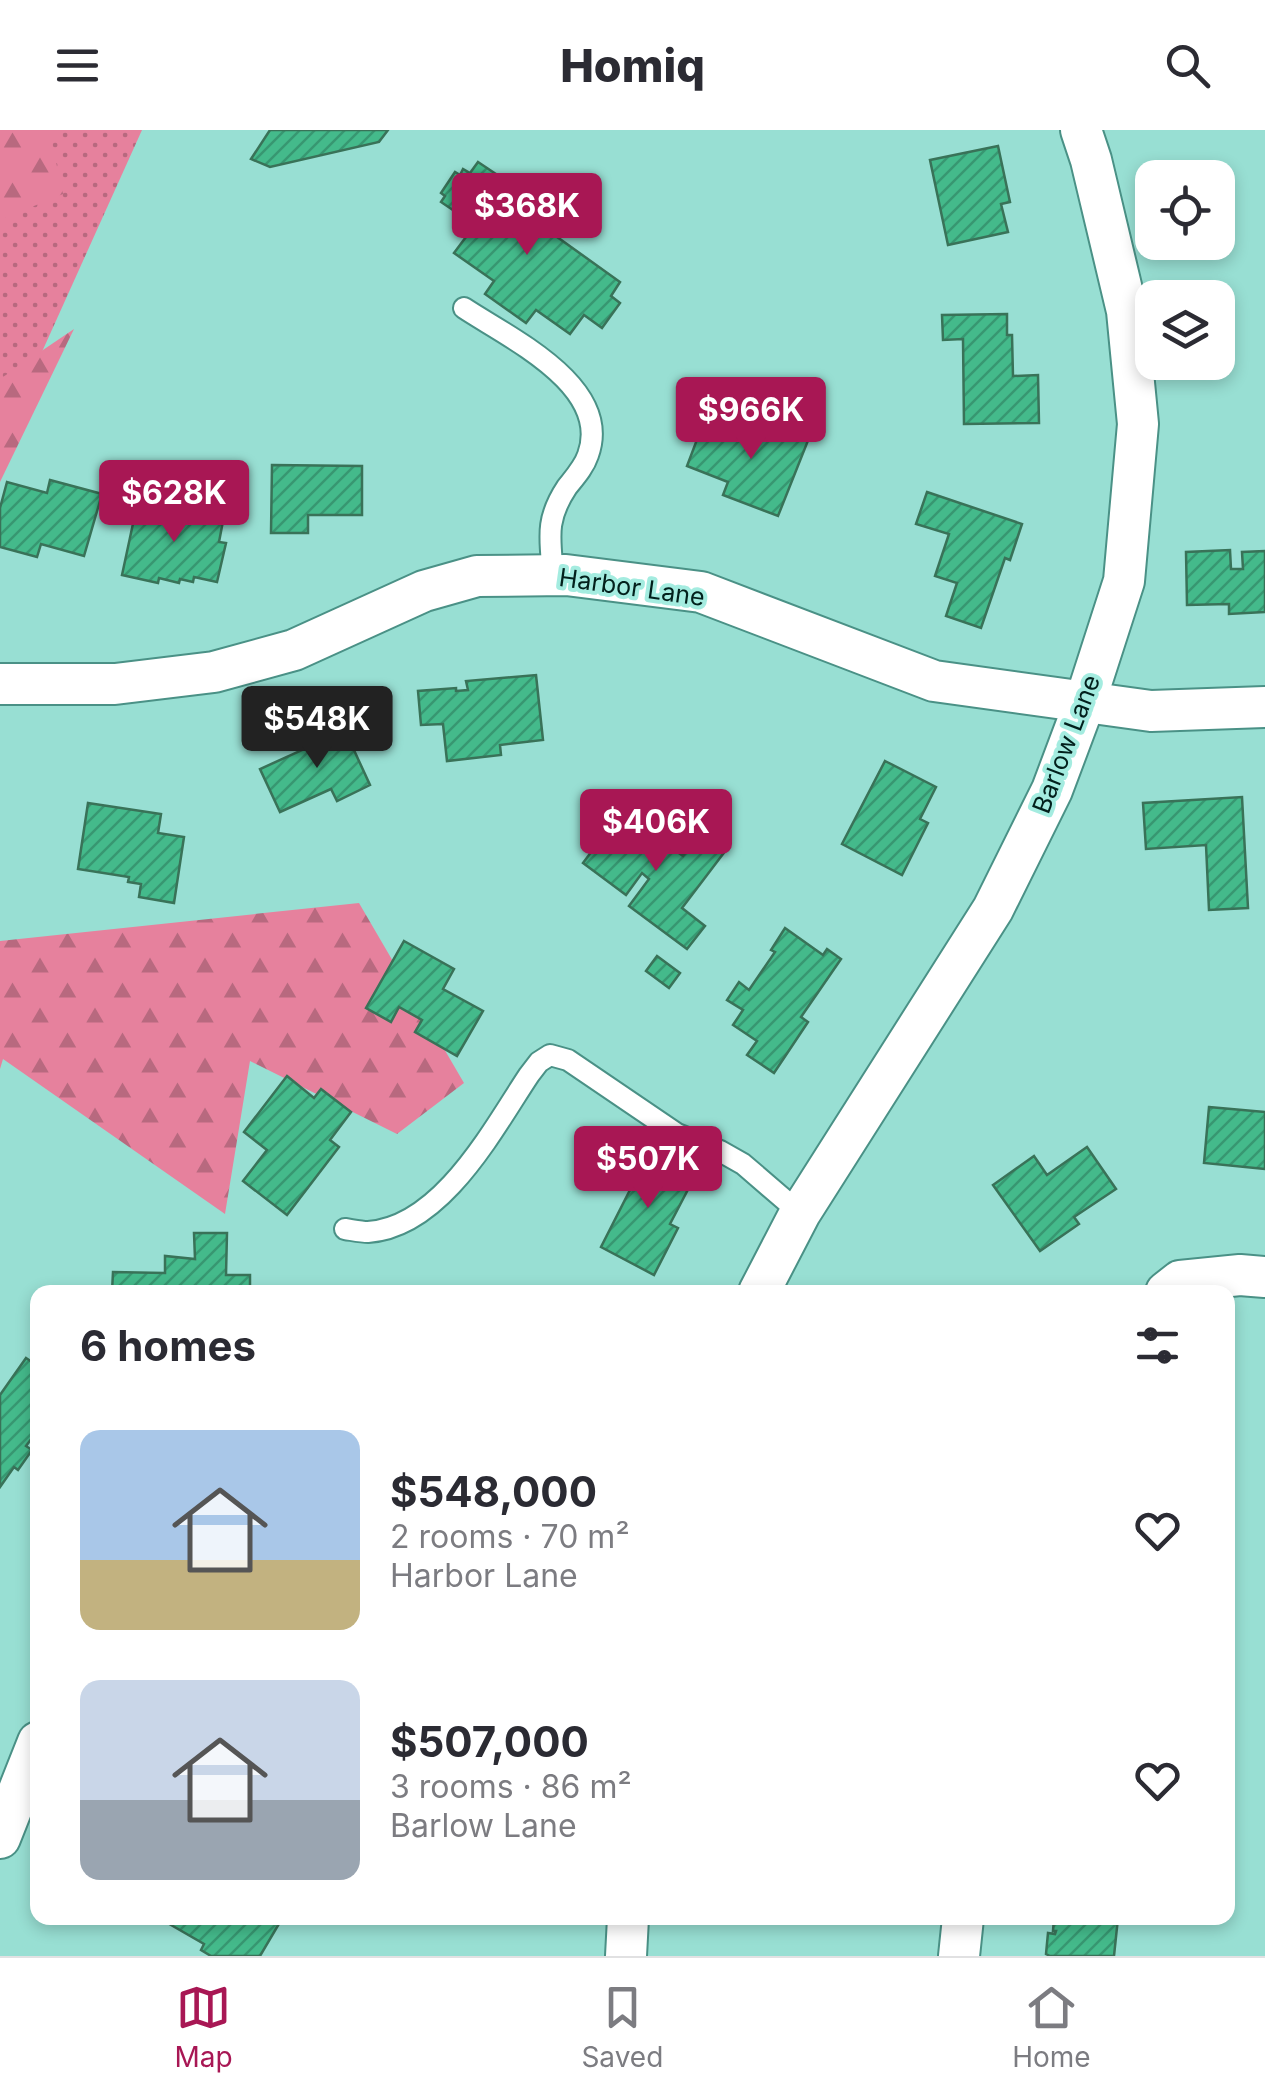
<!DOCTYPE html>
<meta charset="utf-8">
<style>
body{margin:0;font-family:Inter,sans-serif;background:#f2f2f3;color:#2b2b33;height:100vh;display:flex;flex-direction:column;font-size:38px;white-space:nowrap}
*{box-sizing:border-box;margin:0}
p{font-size:32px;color:#7c7c81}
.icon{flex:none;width:55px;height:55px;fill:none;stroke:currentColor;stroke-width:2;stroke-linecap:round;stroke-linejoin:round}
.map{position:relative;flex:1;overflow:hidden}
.side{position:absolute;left:30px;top:1155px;width:1205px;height:640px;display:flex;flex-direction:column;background:#fff;border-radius:20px;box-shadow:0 5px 15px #0003}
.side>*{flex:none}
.fabs{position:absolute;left:1135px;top:30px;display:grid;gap:20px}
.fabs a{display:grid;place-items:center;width:100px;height:100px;border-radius:20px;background:#fff;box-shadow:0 5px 15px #0003;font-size:50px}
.price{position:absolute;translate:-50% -85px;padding:0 22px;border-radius:10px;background:#a81754;color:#fff;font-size:32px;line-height:65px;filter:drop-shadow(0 2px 5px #0008)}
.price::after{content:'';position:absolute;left:50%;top:60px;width:30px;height:22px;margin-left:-15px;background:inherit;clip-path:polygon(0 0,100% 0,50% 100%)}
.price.active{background:#222;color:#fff}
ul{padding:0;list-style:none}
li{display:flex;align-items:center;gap:30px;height:250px;padding:0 50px}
li span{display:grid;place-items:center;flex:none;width:280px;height:200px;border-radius:20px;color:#555}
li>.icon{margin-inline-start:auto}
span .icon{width:120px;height:120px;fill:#fffc;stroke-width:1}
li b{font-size:42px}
h2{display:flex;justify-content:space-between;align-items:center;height:120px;padding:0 50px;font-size:42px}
header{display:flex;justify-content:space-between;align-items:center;height:130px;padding:0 50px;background:#fff;font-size:45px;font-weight:800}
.menu{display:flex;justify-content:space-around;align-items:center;height:140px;border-top:2px solid #e1e1e2;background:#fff;font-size:28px;color:#7c7c81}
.menu a{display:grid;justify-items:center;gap:5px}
.menu .active{color:#a81754}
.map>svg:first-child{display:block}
</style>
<header><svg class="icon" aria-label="menu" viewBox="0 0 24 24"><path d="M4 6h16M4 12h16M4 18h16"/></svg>Homiq<svg class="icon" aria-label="search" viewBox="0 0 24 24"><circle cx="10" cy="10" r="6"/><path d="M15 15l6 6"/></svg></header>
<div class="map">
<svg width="1265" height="1826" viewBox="0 0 1265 1826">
<defs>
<pattern id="grass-dots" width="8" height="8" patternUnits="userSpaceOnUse" patternTransform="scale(2.5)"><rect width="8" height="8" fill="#e6819d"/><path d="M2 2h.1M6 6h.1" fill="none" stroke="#b8697f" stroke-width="1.8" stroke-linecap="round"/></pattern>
<pattern id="forest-firs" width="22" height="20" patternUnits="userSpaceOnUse" patternTransform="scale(2.5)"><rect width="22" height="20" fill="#e6819d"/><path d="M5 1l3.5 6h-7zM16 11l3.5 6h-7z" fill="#b8697f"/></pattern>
<pattern id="building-hatch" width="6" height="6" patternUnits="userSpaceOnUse" patternTransform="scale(2.5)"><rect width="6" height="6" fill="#44ba8b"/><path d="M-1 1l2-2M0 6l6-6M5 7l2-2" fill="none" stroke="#379771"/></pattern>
</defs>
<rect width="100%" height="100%" fill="#98dfd3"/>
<path fill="url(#grass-dots)" d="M 0,0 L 142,0 L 0,315 Z"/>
<g fill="url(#forest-firs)">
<path d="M 0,0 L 49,0 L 63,64 L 0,90 Z"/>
<path d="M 74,199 L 0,352 L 0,249 Z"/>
<path d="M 359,773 L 464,953 L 397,1004 L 250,931 L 225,1084 L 3,929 L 0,939 L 0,811 Z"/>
</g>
<g fill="url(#building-hatch)" stroke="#397258" stroke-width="2.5">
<path d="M 270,0 L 388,0 L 379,12 L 270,37 L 251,29 Z"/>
<path d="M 998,16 L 1010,72 L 1001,74 L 1008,102 L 948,115 L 930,30 Z"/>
<path d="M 478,32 L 502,48 L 493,61 L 497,64 L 620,152 L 611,166 L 620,173 L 602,198 L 584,185 L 570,204 L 536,180 L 526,193 L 485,164 L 494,151 L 454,123 L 475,95 L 441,72 L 445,66 L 441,63 L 455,42 L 460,45 L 463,39 L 470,43 Z"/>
<path d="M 1007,184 L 1007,205 L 1012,205 L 1013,246 L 1038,245 L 1039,293 L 964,294 L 963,209 L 943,210 L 942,185 Z"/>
<path d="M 757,288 L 809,308 L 778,386 L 723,365 L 728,352 L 687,336 L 704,291 L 750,309 Z"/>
<path d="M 272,335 L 362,336 L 362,385 L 308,385 L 308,403 L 271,403 Z"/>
<path d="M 50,350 L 102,364 L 84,426 L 41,414 L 37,427 L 0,417 L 0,378 L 7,352 L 47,363 Z"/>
<path d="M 927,362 L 1022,394 L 1010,430 L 1005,428 L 981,498 L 946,486 L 957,453 L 935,446 L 949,404 L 916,394 Z"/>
<path d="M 137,375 L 152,378 L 153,375 L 193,384 L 194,379 L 224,386 L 219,412 L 226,413 L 217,452 L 194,447 L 193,452 L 180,449 L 179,453 L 159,448 L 158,453 L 122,445 Z"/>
<path d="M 1230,420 L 1231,439 L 1243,439 L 1242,422 L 1265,421 L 1265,482 L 1229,484 L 1229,474 L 1187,475 L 1186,422 Z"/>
<path d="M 536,545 L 543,610 L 500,615 L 501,625 L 447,631 L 443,594 L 421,595 L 418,561 L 456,558 L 456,561 L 468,560 L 466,551 Z"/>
<path d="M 342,594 L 370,655 L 337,671 L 331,659 L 280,682 L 260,639 L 309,617 L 306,611 Z"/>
<path d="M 885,631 L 936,657 L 920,689 L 928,693 L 902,745 L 842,714 Z"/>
<path d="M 1242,667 L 1248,778 L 1209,780 L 1206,715 L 1146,719 L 1143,673 Z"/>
<path d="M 88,673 L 161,684 L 158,703 L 184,707 L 174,773 L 139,767 L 141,754 L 128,752 L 129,747 L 78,739 Z"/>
<path d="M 619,685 L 636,698 L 643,689 L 676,713 L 672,718 L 683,726 L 701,702 L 726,720 L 682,778 L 705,796 L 687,819 L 629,776 L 649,749 L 642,743 L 626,765 L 583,733 Z"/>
<path d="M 785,798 L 823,825 L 827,819 L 841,829 L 801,887 L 808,892 L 774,943 L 747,925 L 757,911 L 733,895 L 743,880 L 727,870 L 739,852 L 749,860 L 775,822 L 771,820 Z"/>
<path d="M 404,811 L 454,839 L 443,859 L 483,881 L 457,926 L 415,902 L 422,890 L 399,877 L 391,892 L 366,878 Z"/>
<path d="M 657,826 L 680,843 L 669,858 L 646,841 Z"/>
<path d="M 287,946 L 314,968 L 321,959 L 351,982 L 330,1010 L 339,1017 L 287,1085 L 243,1051 L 267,1020 L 244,1002 Z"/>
<path d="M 1209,977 L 1265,982 L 1265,1039 L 1204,1033 Z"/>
<path d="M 1087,1017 L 1116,1059 L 1074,1087 L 1079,1094 L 1040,1121 L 993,1055 L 1034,1026 L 1047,1045 Z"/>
<path d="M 633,1021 L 645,1028 L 649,1022 L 695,1046 L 670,1094 L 678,1098 L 654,1145 L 601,1117 L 634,1052 L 620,1045 Z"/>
<path d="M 194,1103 L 227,1103 L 226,1145 L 250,1145 L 250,1162 L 112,1162 L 113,1142 L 165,1143 L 165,1126 L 195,1129 Z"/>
<path d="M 26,1228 L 38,1236 L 38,1276 L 35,1279 L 38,1281 L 38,1300 L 26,1316 L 32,1320 L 18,1340 L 14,1337 L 0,1357 L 0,1265 Z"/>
<path d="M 159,1788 L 271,1788 L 280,1792 L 260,1826 L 211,1826 L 201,1820 L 204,1814 Z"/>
<path d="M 1054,1788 L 1118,1788 L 1114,1826 L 1050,1826 L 1046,1824 L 1048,1803 L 1055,1804 L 1056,1801 L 1053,1801 Z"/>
</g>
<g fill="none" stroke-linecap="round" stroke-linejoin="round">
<g stroke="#4a9186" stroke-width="24">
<g id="service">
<path d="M 464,178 C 509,208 613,256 588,325 C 584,337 575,347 567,357 C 545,390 550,408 553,445"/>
<path d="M 345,1099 C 352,1100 361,1102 368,1102 C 442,1097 493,999 529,945 L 539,932 L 550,925 L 568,930 L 677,1004 L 720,1021 L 743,1034 L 800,1083"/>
</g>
</g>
<g stroke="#4a9186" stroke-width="44">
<g id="minor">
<path d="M 0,554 L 115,554 L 214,542 L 294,520 L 424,461 L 477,446 L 566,445 L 701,462 L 934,551 L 1151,581 L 1265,577"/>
<path d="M 759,1162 L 800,1083 L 993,779 L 1052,660 L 1085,572 L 1124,451 L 1138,294 L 1127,181 L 1091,30 L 1081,0"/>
<path d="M 1166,1162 L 1180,1151 L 1240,1145 L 1265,1147"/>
<path d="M 0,1708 L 38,1612"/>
<path d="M 626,1826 L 628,1788"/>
<path d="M 959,1826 L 963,1788"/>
</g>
</g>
<use href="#service" stroke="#fff" stroke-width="20"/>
<use href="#minor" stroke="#fff" stroke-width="40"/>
</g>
<g text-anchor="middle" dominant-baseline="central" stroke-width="8" stroke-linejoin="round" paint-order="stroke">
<g font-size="25" fill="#02201c" stroke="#a4ece0">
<text transform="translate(632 457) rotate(8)">Harbor Lane</text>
<text transform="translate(1066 614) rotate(-69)">Barlow Lane</text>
</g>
</g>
</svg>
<div class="fabs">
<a><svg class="icon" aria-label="locate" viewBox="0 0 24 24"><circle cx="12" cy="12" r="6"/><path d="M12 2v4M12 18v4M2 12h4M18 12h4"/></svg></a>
<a><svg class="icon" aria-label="layers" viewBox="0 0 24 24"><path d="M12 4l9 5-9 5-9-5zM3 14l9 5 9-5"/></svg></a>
</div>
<b class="price" style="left:527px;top:128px">$368K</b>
<b class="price" style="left:751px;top:332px">$966K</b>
<b class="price" style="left:174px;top:415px">$628K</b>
<b class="price active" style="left:317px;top:641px">$548K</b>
<b class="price" style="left:656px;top:744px">$406K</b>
<b class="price" style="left:648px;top:1081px">$507K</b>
<section class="side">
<h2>6 homes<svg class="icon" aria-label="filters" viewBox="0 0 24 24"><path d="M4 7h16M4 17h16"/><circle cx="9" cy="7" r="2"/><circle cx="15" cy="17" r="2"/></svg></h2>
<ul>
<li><span style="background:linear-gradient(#a9c7e8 65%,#c2b280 0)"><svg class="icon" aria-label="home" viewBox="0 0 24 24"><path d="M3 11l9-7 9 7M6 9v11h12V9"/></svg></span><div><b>$548,000</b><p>2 rooms · 70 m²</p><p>Harbor Lane</p></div><svg class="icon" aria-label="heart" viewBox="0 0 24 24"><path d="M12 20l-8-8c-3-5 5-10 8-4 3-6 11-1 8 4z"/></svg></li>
<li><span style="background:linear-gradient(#c9d6e8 60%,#9aa5b1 0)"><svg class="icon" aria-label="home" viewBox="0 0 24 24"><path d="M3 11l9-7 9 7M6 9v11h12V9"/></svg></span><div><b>$507,000</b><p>3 rooms · 86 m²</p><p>Barlow Lane</p></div><svg class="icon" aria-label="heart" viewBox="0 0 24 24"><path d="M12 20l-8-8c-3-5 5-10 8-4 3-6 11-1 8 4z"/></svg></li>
</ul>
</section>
</div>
<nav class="menu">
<a class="active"><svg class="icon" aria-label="map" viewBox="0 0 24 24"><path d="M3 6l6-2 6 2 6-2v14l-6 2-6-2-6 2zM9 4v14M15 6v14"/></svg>Map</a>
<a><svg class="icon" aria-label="saved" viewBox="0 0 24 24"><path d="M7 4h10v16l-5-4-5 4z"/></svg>Saved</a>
<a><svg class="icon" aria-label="home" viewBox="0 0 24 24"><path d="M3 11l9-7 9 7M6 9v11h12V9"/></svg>Home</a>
</nav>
